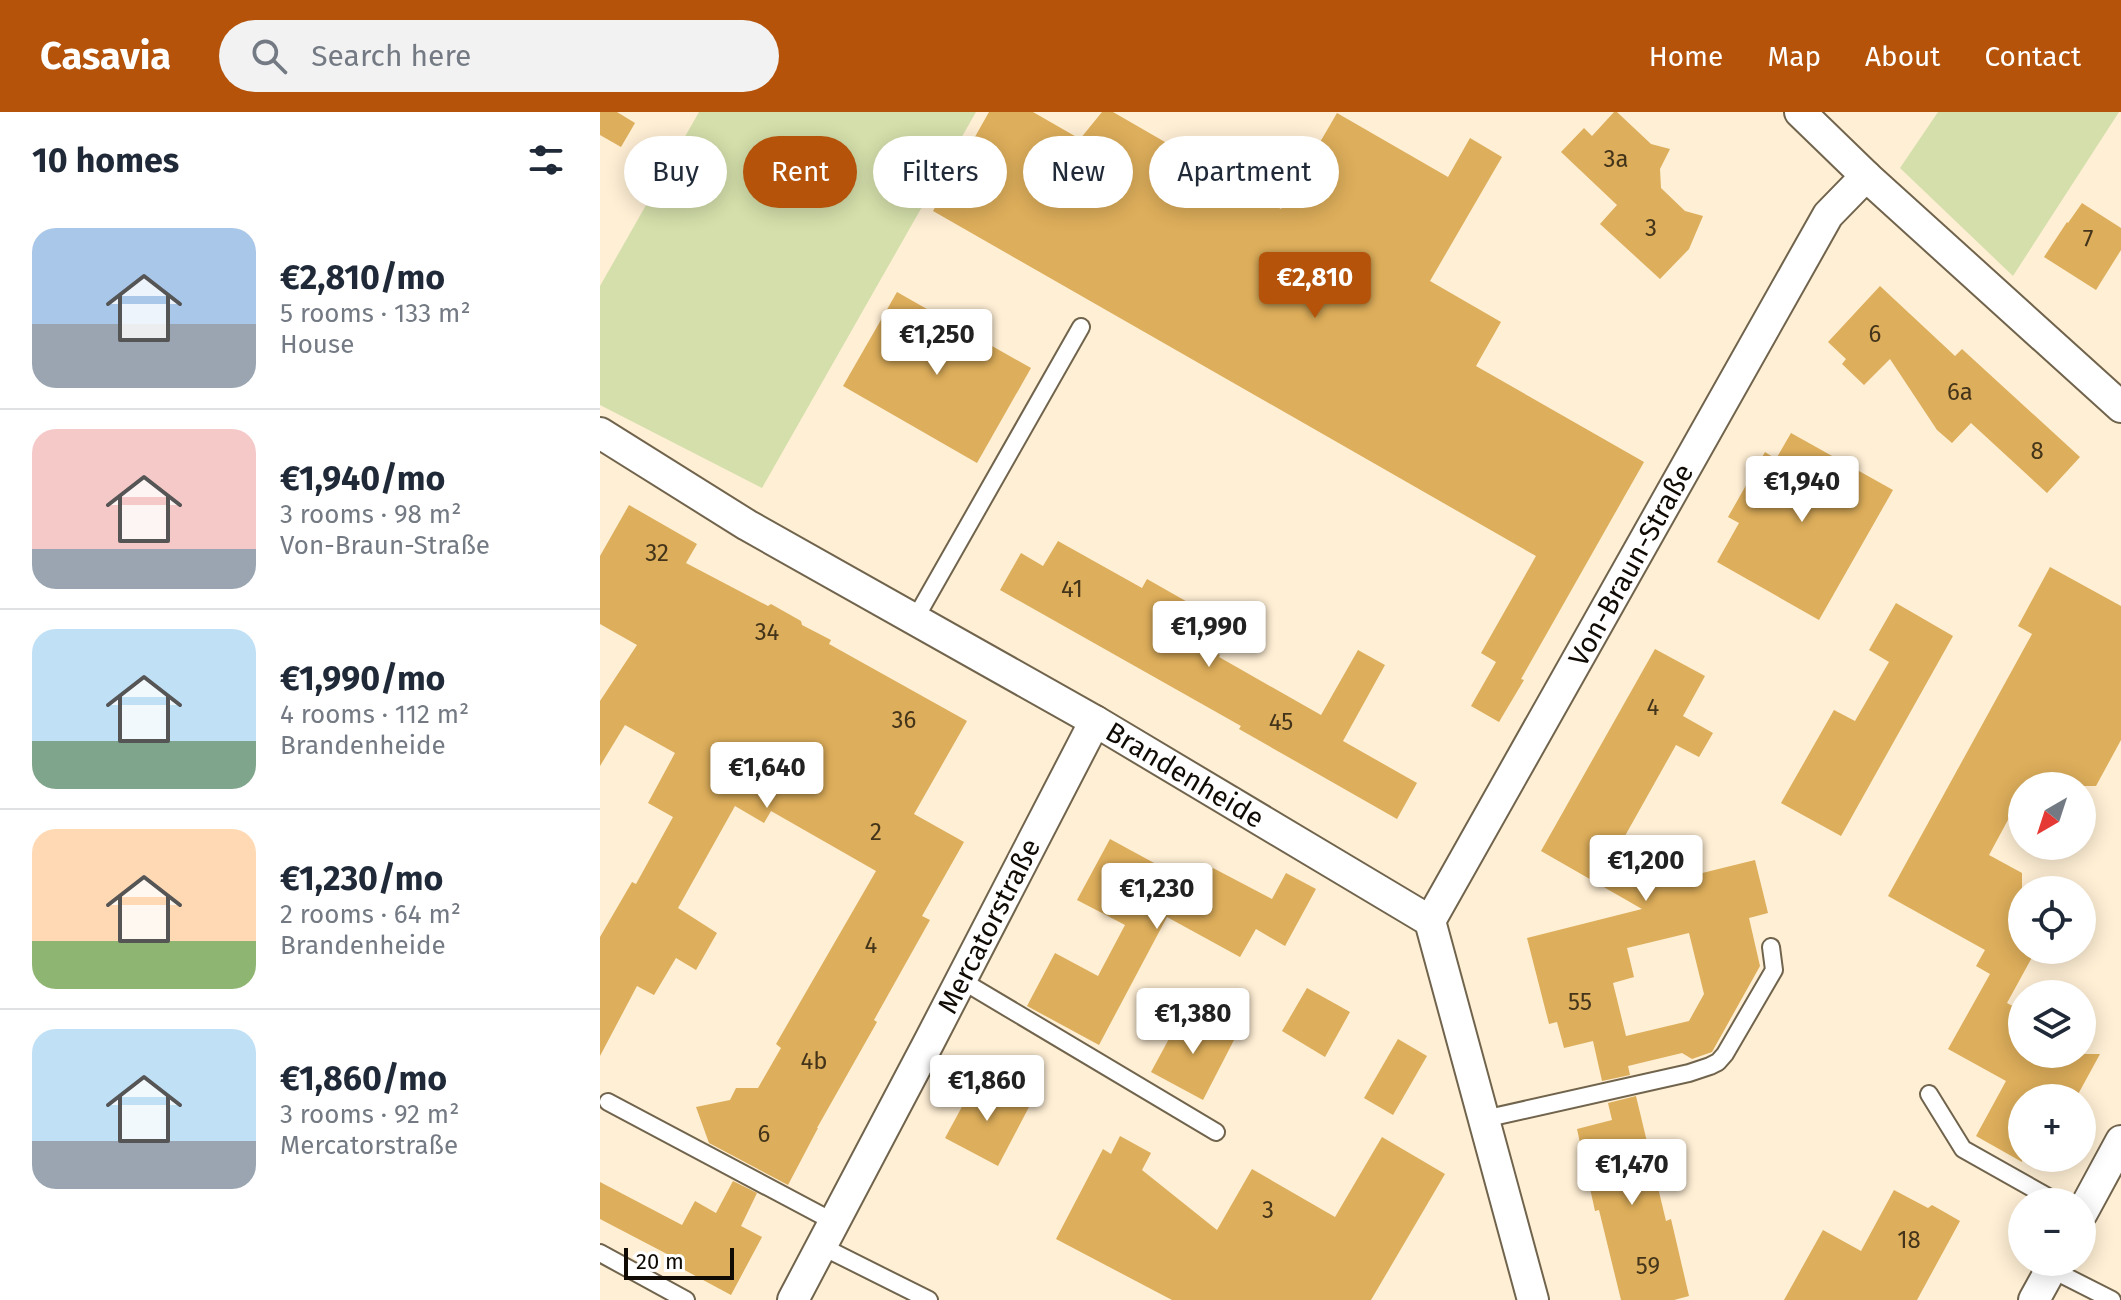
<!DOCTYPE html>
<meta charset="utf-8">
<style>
body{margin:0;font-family:"Fira Sans",sans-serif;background:#f2f2f3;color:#1f2937;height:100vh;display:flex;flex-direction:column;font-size:30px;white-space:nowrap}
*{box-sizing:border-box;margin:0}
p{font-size:26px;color:#747a83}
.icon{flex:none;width:44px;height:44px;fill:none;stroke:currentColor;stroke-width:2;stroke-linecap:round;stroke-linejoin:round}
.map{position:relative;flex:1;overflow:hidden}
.sheet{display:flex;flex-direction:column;background:#fff;width:600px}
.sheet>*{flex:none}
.banner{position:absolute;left:24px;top:24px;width:760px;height:72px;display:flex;gap:16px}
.needle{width:52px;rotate:219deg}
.tools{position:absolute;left:1408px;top:660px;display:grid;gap:16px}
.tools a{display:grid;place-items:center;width:88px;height:88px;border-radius:50%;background:#fff;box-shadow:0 4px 20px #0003;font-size:40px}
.scale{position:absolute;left:24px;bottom:20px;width:110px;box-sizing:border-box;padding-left:8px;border:4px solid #100b04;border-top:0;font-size:22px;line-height:28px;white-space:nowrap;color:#100b04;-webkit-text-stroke:6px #fff;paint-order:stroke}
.price{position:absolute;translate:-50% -68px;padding:0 18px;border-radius:8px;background:#fff;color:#222;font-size:26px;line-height:52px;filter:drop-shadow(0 2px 4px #0008)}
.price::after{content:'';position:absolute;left:50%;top:48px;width:24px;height:18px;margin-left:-12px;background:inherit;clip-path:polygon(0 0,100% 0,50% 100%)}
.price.active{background:#b45309;color:#fff}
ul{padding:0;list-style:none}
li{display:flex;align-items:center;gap:24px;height:200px;padding:0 32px}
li+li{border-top:2px solid #e0e1e3}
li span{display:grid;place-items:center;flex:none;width:224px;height:160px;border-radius:24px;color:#555}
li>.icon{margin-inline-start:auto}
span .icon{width:96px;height:96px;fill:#fffc;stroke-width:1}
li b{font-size:34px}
h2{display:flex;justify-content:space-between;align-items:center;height:96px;padding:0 32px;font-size:34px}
.chip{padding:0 28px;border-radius:36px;background:#fff;box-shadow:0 4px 20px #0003;font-size:28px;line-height:72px}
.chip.active{background:#b45309;color:#fff}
header{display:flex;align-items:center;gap:48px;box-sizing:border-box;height:112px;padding:0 40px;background:#b45309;color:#fff}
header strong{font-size:38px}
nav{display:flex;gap:44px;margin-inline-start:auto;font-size:28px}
.search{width:560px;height:72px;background:#f2f2f3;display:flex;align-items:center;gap:20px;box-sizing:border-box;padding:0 28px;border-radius:44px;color:#747a83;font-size:30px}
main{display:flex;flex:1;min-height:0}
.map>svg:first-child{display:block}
</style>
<header>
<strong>Casavia</strong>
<div class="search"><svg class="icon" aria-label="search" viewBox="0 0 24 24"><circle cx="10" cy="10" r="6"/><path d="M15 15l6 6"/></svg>Search here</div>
<nav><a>Home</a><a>Map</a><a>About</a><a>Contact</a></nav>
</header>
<main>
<section class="sheet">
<h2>10 homes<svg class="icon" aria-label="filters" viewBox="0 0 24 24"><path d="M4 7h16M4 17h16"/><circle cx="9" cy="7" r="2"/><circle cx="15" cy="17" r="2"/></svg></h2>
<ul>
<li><span style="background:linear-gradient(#a9c7e8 60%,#9aa5b1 0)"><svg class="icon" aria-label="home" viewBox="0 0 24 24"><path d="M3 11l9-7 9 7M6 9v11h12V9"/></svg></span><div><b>€2,810/mo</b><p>5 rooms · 133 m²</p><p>House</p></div></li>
<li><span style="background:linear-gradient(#f6c9c9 75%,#9aa5b1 0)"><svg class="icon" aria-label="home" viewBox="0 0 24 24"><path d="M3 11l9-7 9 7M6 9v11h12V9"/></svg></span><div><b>€1,940/mo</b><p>3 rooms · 98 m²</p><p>Von-Braun-Straße</p></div></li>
<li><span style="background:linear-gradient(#bfe0f5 70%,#7fa58c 0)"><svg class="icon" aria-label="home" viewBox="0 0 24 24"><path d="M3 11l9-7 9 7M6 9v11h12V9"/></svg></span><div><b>€1,990/mo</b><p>4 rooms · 112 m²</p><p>Brandenheide</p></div></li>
<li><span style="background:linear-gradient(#ffd9b3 70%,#8fb573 0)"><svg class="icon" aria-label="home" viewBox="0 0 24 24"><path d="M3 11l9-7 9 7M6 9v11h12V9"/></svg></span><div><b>€1,230/mo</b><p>2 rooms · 64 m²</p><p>Brandenheide</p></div></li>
<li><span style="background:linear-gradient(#bfe0f5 70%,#9aa5b1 0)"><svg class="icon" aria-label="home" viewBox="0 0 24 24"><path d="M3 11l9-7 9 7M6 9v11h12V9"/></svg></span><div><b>€1,860/mo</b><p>3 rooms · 92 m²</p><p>Mercatorstraße</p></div></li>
</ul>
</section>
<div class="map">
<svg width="1521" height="1188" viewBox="0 0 1521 1188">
<rect width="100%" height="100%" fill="#ffefd5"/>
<g fill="#d4dfab">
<path d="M 99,0 L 376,0 L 162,376 L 0,293 L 0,174 Z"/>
<path d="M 1338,0 L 1519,0 L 1413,164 L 1300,56 Z"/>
</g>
<g fill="#ddae5b" fill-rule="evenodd">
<path d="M 0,0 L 17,0 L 35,11 L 21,35 L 0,23 Z"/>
<path d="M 389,0 L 433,0 L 480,27 L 502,0 L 513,0 L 681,97 L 737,1 L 848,65 L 870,26 L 902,45 L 830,169 L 901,210 L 876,254 L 1044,350 L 921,567 L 924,568 L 899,610 L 871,594 L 896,550 L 881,541 L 936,444 L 333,99 Z"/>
<path d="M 1014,0 L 1017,0 L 1051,32 L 1070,37 L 1060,57 L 1061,76 L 1085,99 L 1103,104 L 1089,137 L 1060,167 L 1000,112 L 1017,93 L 961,40 L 984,16 L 992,24 Z"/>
<path d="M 1482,91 L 1521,116 L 1521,138 L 1496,178 L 1444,145 L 1467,110 L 1468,111 Z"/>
<path d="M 1280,174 L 1355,244 L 1362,237 L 1480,345 L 1447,381 L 1371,311 L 1352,331 L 1337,318 L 1290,247 L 1264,273 L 1242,252 L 1246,247 L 1228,230 Z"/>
<path d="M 297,180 L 431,256 L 377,351 L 243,274 Z"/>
<path d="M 1191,321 L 1293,378 L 1219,508 L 1117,450 L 1139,411 L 1128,405 L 1165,340 L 1176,347 Z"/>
<path d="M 29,393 L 97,432 L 86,451 L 168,494 L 171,492 L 201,509 L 202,513 L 231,528 L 229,532 L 367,609 L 314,702 L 364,730 L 322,804 L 330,808 L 274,908 L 277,910 L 217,1016 L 218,1016 L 188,1073 L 109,1031 L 96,995 L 130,988 L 136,976 L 158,976 L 181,936 L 176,932 L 276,759 L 171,699 L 164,711 L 135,694 L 78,796 L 117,821 L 96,858 L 76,846 L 54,883 L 37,874 L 0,944 L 0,825 L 32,770 L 36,772 L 73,705 L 48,691 L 75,641 L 25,613 L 0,654 L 0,589 L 37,533 L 0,512 L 0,444 Z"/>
<path d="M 458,429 L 542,476 L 547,467 L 598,496 L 584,522 L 620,543 L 619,545 L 721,603 L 758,538 L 785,553 L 743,629 L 817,671 L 797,707 L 639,617 L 641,614 L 400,478 L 421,441 L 443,454 Z"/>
<path d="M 1450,455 L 1521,494 L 1521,628 L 1496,674 L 1422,674 L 1422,682 L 1389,743 L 1422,761 L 1422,838 L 1436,838 L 1407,891 L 1422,899 L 1422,942 L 1500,942 L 1476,986 L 1422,986 L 1422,1050 L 1376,1024 L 1406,969 L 1348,937 L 1390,862 L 1376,854 L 1385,838 L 1288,784 L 1432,522 L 1418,514 Z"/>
<path d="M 1296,491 L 1353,524 L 1241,724 L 1181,691 L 1234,598 L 1255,609 L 1289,550 L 1269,538 Z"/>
<path d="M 1055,537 L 1105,564 L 1083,604 L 1113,621 L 1099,645 L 1076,633 L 1021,731 L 1082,766 L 1155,748 L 1168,801 L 1149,806 L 1160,854 L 1112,940 L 1092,947 L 1082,941 L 1028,954 L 1030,963 L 1002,969 L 993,929 L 964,936 L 957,910 L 949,912 L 927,826 L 1042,797 L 941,739 ZM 1089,821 L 1104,882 L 1089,909 L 1026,924 L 1013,871 L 1034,865 L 1027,836 Z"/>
<path d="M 510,727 L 602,777 L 613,756 L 672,787 L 686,761 L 716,777 L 685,834 L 656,817 L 640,845 L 567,805 L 499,933 L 427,894 L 455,841 L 498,864 L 525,813 L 477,788 Z"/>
<path d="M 707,876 L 750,900 L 725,945 L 682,919 Z"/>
<path d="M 583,901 L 634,928 L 603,988 L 551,960 Z"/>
<path d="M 798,927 L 827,944 L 793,1003 L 764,986 Z"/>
<path d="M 377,967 L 429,995 L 398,1054 L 345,1026 Z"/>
<path d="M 1036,984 L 1066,1109 L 1071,1107 L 1089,1184 L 1074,1188 L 1021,1188 L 999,1098 L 995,1099 L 977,1017 L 1012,1008 L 1008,991 Z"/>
<path d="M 520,1024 L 551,1041 L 542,1058 L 617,1118 L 652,1057 L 735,1105 L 782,1025 L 845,1062 L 771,1188 L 572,1188 L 456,1127 L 503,1037 L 511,1042 Z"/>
<path d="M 133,1069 L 157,1081 L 141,1114 L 162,1125 L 131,1183 L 64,1147 L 67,1142 L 0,1107 L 0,1070 L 82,1113 L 95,1089 L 116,1101 Z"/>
<path d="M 1294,1078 L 1328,1096 L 1332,1093 L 1360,1109 L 1317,1188 L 1184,1188 L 1223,1118 L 1261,1139 Z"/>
</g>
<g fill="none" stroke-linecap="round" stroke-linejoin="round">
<g stroke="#71644d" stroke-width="20">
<g id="lane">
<path d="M 315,507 L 481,215"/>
<path d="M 361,868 L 616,1020"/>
<path d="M 1329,982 L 1363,1037 L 1457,1090"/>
<path d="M 8,990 L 234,1110"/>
<path d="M 884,1007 L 1089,961 L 1110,954 L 1118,950 L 1125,942 L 1174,858 L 1171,835"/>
<path d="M 221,1134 L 329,1188"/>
<path d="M 0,1141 L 86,1188"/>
<path d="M 1451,1157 L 1512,1188"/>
</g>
</g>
<g stroke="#71644d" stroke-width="34">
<g id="street">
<path d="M 1200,0 L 1266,64"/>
<path d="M 0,321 L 147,413 L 495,609 L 830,809 L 933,1188"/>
<path d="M 830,809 L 1228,103 L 1266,64 L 1521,295"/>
<path d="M 1482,1101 L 1521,1029"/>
<path d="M 193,1188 L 329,930 L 495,609"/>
<path d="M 1434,1188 L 1455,1150"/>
</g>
</g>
<use href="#lane" stroke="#fff" stroke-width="16"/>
<use href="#street" stroke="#fff" stroke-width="30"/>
</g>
<g text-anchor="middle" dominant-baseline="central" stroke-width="6" stroke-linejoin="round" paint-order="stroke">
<g font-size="24" fill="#43341a">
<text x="1016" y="47">3a</text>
<text x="1051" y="116">3</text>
<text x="1488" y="127">7</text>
<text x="1275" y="222">6</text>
<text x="1360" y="280">6a</text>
<text x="1437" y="339">8</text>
<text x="57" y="441">32</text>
<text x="472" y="477">41</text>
<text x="167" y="520">34</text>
<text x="1053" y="595">4</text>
<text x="304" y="608">36</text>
<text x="681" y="610">45</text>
<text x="276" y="720">2</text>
<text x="271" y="833">4</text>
<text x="980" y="890">55</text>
<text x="214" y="949">4b</text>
<text x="164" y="1022">6</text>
<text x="668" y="1098">3</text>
<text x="1309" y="1128">18</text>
<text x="1048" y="1154">59</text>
</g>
<g font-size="28" fill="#100b04" stroke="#fff">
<text transform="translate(1031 453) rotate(-61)">Von-Braun-Straße</text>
<text transform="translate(585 663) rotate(31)">Brandenheide</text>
<text transform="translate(389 814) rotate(-63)">Mercatorstraße</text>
</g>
</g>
</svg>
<div class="tools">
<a><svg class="needle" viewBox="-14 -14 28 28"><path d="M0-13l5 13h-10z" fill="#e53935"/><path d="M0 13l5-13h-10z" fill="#747a83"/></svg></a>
<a><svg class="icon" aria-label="locate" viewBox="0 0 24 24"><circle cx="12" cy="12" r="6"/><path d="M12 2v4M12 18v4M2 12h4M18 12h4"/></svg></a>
<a><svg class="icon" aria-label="layers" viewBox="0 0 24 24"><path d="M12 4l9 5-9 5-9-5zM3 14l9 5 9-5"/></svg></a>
<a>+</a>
<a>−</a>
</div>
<div class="scale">20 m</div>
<b class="price active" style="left:715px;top:208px">€2,810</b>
<b class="price" style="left:337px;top:265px">€1,250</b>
<b class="price" style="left:1202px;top:412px">€1,940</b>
<b class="price" style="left:609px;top:557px">€1,990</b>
<b class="price" style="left:167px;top:698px">€1,640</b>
<b class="price" style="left:1046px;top:791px">€1,200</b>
<b class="price" style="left:557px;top:819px">€1,230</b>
<b class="price" style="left:593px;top:944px">€1,380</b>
<b class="price" style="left:387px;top:1011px">€1,860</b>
<b class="price" style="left:1032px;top:1095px">€1,470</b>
<div class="banner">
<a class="chip">Buy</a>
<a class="chip active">Rent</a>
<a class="chip">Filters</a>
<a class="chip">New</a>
<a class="chip">Apartment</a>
</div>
</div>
</main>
